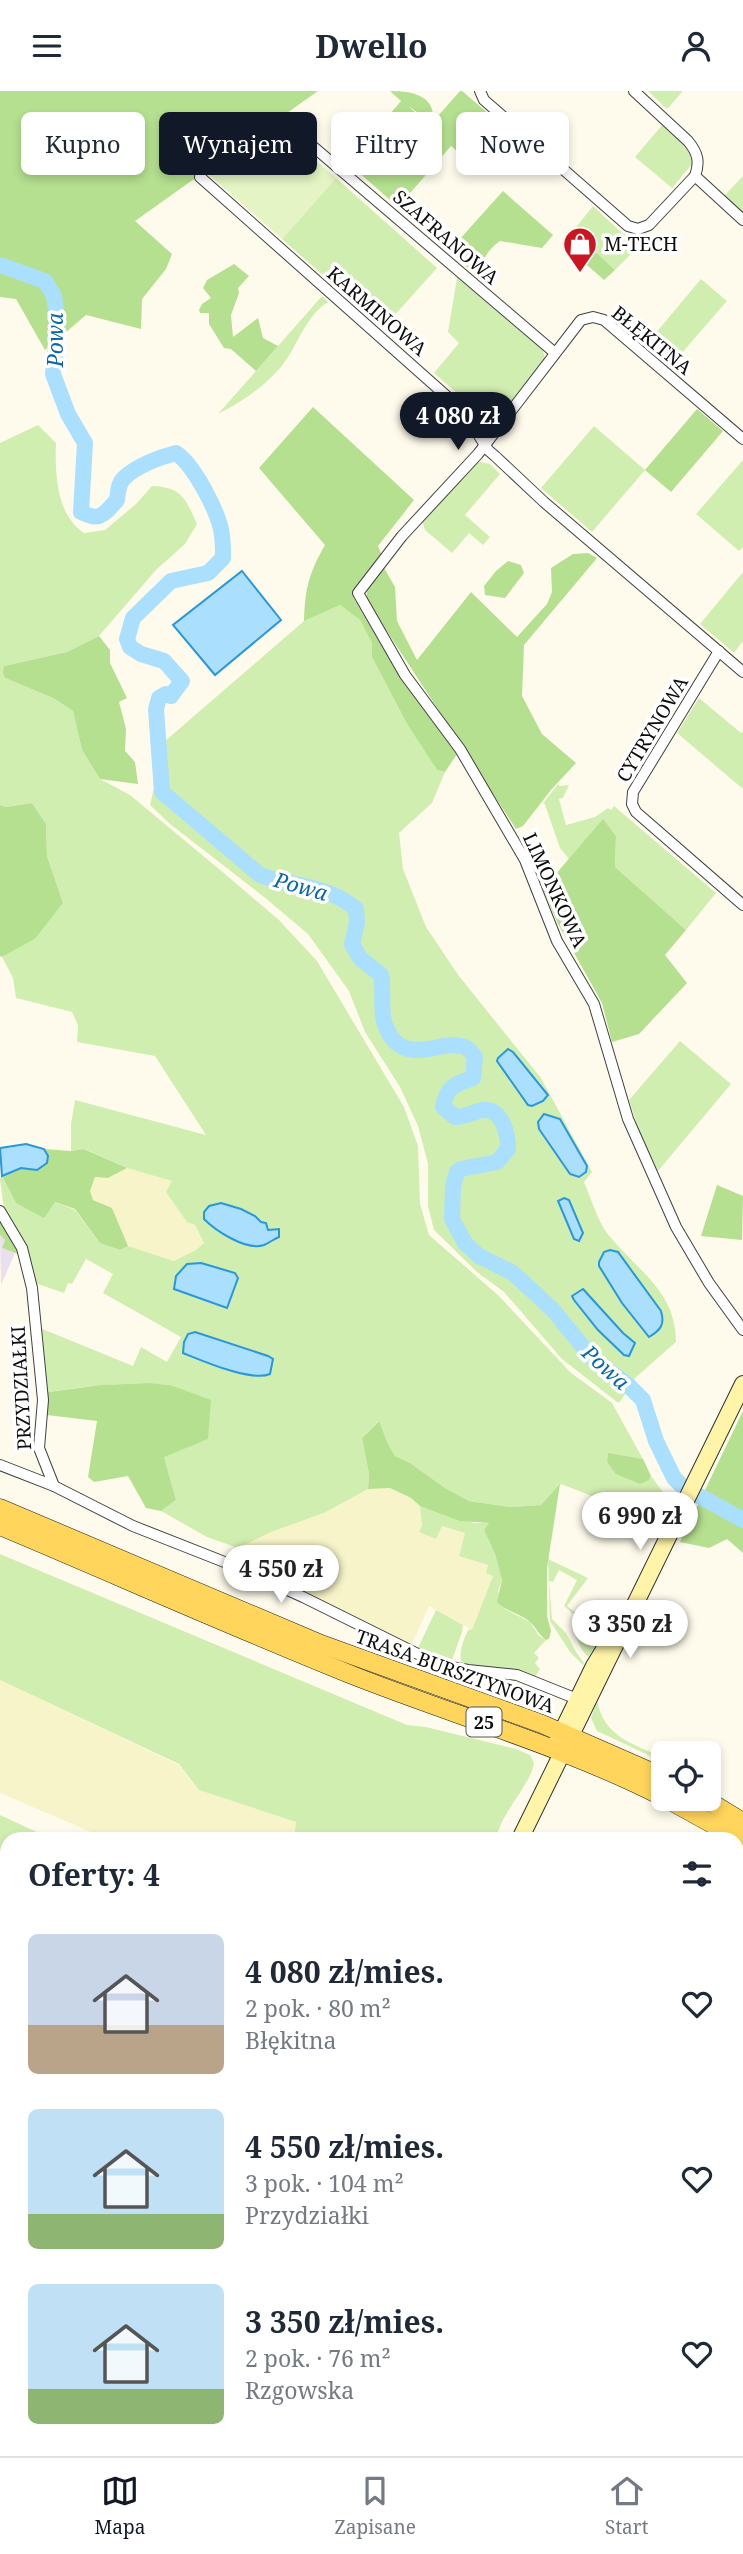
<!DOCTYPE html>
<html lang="pl">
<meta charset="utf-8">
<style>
body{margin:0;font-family:"Noto Serif",serif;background:#f2f2f3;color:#1f2937;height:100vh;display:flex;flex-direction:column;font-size:26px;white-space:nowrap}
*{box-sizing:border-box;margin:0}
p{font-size:23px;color:#747a83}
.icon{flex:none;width:38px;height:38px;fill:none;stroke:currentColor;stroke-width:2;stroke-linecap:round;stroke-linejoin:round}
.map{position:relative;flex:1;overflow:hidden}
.panel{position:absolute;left:0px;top:1741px;width:744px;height:625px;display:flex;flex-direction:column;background:#fff;border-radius:21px 21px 0 0;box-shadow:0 4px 10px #0003}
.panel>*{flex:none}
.hud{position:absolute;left:21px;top:21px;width:702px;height:63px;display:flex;gap:14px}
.tools{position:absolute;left:651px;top:1650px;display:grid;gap:14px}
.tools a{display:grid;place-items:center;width:70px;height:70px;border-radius:10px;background:#fff;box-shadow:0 4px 10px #0003;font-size:35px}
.price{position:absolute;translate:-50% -60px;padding:0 16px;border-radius:24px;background:#fff;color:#222;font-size:23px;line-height:46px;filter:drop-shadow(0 2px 4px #0008)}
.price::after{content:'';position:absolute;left:50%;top:42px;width:21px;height:16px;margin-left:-10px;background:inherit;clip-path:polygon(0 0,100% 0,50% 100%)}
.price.on{background:#111827;color:#fff}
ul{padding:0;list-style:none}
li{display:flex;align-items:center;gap:21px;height:175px;padding:0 28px}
li span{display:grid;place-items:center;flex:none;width:196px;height:140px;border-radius:10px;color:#555}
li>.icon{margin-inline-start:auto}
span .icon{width:84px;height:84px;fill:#fffc;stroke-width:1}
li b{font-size:30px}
h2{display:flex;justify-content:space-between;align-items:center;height:84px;padding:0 28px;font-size:30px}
.tag{padding:0 24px;border-radius:10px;background:#fff;box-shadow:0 4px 10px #0003;font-size:24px;line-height:63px}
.tag.on{background:#111827;color:#fff}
header{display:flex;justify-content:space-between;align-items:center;height:91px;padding:0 28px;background:#fff;font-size:32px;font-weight:700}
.menu{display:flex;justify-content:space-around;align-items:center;height:98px;border-top:2px solid #e0e1e3;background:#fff;font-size:19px;color:#747a83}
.menu a{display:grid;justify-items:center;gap:4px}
.menu .on{color:#111827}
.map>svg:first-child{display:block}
</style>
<header><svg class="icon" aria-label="menu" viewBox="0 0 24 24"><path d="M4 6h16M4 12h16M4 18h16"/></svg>Dwello<svg class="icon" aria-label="person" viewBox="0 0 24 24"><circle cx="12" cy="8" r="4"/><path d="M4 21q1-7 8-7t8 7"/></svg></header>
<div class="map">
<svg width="743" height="2365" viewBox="0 0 743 2365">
<rect width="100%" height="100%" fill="#fffbec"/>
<g fill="#ebdfed">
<path d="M 0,1144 L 5,1149 L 2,1157 L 15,1162 L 1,1194 Z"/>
<path d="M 351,2359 L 393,2359 L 402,2365 L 346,2365 Z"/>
</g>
<g fill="#f8f4c9">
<path d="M 127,1077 L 173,1090 L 204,1152 L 196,1159 L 174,1170 L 128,1155 L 112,1117 L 93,1109 L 90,1100 L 95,1086 L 108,1087 Z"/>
<path d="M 390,1397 L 411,1407 L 420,1415 L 422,1434 L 419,1440 L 442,1434 L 466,1442 L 459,1465 L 488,1474 L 493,1485 L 472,1539 L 429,1515 L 411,1555 L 255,1478 L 233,1471 L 238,1457 L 271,1441 L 324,1422 L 368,1398 Z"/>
<path d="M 0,1589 L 179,1674 L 199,1699 L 296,1731 L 294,1748 L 107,1748 L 0,1702 Z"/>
<path d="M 7,2001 L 7,2075 L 0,2071 L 0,2006 Z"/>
<path d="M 0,2099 L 7,2102 L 7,2140 L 0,2137 Z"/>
<path d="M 0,2248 L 7,2249 L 7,2359 L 30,2359 L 34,2365 L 0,2365 Z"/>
</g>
<g fill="#d1eeb1" fill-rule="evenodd">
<path d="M 648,0 L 683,0 L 667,18 Z"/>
<path d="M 663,33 L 691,59 L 692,73 L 672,97 L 635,66 Z"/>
<path d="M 743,85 L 743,122 L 724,105 Z"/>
<path d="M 336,87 L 437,177 L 383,237 L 282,148 Z"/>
<path d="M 593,115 L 622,142 L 629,144 L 639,155 L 615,179 L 573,140 Z"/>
<path d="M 457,187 L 464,187 L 542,255 L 545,268 L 491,339 L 477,320 L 434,282 L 459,252 L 448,241 Z"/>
<path d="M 701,188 L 727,210 L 674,271 L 649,250 Z"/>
<path d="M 322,205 L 328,211 C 304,226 298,256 280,277 C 263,297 241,311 218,323 Z"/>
<path d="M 38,334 L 56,352 C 55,383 56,423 84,442 L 105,439 L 136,413 L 152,395 C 182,396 186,408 197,433 L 185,453 L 156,479 L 99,545 L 67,561 L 4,575 L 5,587 L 53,607 L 73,620 L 82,659 L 100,688 L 130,704 L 225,783 L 279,829 L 317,870 L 404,1016 L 418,1055 L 420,1113 L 429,1144 L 499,1205 L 570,1281 L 612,1312 L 643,1368 L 608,1363 L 607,1371 L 649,1389 L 651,1385 L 674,1416 L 666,1434 L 561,1393 L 541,1414 L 510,1416 L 469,1410 L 445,1397 L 410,1372 L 395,1365 L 387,1351 L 378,1330 L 362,1347 L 369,1383 L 368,1398 L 324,1422 L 271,1441 L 238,1457 L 207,1446 L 161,1420 L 176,1409 L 164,1366 L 170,1294 C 129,1290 89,1295 48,1301 L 40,1237 L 133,1275 L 141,1256 L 167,1271 L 181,1246 L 103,1202 L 113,1183 L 86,1168 L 72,1193 L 68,1192 L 64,1202 L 35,1192 L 4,1119 L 0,1088 L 2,1085 L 16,1112 L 55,1111 L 75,1119 L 100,1152 L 120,1159 L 128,1155 L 174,1170 L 196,1159 L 204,1152 L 195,1134 L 187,1131 L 166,1101 L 172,1090 L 127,1077 L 85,1058 L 71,1060 L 71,1033 L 75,1009 L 206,1044 L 155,965 L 77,951 L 78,934 L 72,921 L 16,907 L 13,887 L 2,866 L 35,848 L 63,812 L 47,765 L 46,733 L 32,712 L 6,716 L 0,714 L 0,352 Z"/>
<path d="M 594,335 L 645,379 L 592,441 L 541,397 Z"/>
<path d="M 743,369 L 743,456 L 739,460 L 696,423 Z"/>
<path d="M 481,371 L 490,373 L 500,383 L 465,424 L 490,446 L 483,454 L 469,442 L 452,462 L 425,439 L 422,430 L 474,372 Z"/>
<path d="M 743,481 L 743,550 L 734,562 L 700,533 Z"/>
<path d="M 340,514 L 360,529 L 372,552 L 372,566 L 407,633 L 437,679 L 445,681 L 432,712 L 399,742 L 403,778 L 426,836 L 459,885 L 541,987 L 592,1081 L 584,1091 C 591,1107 597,1128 607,1142 C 636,1179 676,1199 676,1251 L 635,1287 L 620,1311 L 617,1311 L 562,1268 L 504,1201 L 477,1181 L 434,1139 L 428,1115 L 428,1073 L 418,1035 L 400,996 L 365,941 L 349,900 L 308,843 L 264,806 L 170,733 L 150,714 L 165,650 L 304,530 ZM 508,958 L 541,993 L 528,1014 L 497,970 ZM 604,1161 L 618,1161 L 661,1220 L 599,1171 ZM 574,1209 L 635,1252 L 598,1239 Z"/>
<path d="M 699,607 L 741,642 L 743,640 L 743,698 L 677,642 Z"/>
<path d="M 558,693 L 560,695 L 569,694 L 563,707 L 559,708 L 566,734 L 595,726 L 608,717 L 611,719 L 614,715 L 716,802 L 686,839 L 615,776 L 616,745 L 603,729 L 569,768 L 560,757 L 544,711 Z"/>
<path d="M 680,950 L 731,993 L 658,1080 L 645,1058 L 629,1009 Z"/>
<path d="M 420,1415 L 474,1432 L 490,1432 L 484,1439 L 495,1463 L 502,1489 L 498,1500 L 505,1518 L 530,1531 L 539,1545 L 546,1549 L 534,1562 L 539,1567 L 535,1572 L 540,1578 L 534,1587 L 514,1579 L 462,1574 C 458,1563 463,1548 469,1538 L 472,1539 L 493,1485 L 486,1482 L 488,1474 L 459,1465 L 465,1442 L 442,1435 L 436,1448 L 419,1441 L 422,1434 Z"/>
<path d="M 0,1463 L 407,1634 L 426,1636 L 516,1658 L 530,1664 L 534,1672 C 530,1696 502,1719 496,1748 L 294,1747 L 296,1731 L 199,1699 L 179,1673 L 0,1589 Z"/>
<path d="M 548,1468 L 588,1487 L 567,1515 L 604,1543 L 588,1566 C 580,1558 575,1547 575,1535 L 580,1529 L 564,1515 L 577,1489 L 559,1479 L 553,1491 L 549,1490 L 552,1528 L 566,1542 L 576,1561 L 584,1572 L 583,1574 L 570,1561 L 550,1530 Z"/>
<path d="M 436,1519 L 463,1534 L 462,1541 L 451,1572 L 445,1571 L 417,1559 Z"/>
<path d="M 597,1609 C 604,1647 633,1652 663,1667 L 663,1671 L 597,1640 L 591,1627 Z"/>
<path d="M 0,1724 L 52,1748 L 7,1748 L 7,1802 L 0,1799 Z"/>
<path d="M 0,2071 L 7,2075 L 7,2102 L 0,2099 Z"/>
<path d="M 0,2137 L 7,2140 L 7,2221 L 0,2220 Z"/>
</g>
<g fill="#b5e08f">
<path d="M 0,0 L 318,0 L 135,130 L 172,163 L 166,178 L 142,208 L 141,238 L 86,224 L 45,259 L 16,208 L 0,206 Z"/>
<path d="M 390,0 C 406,0 431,2 433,23 L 417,21 L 408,15 L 430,34 L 460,0 L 462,0 L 509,40 L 477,77 L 451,55 L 398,116 L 348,72 L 401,10 Z"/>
<path d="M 503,100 L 553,144 L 542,157 L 500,150 C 486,160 482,170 478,186 L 449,160 Z"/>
<path d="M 573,140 L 615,179 L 604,189 L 562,152 Z"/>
<path d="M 234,173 L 249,185 L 238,197 L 239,202 L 231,224 L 233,246 L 258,227 L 263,247 L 278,255 L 256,280 L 231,258 L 224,257 L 209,233 L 209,222 L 200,222 L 199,219 L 202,213 L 211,207 L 203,197 L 207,189 Z"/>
<path d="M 313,316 L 414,409 L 378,455 L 383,467 L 353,506 L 404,592 L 457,663 L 445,681 L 437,679 L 407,633 L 372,566 L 372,552 L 360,529 L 340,514 L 304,530 C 305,497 309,482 325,454 L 259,377 Z"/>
<path d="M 697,318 L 723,340 L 671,401 L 645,379 Z"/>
<path d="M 588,462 L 597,467 L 524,554 L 522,605 L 542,643 L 576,672 L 551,699 L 523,735 L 516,738 L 366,508 L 368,494 L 383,475 L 395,496 L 397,530 L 417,569 L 471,501 L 517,546 L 547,513 L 552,501 L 551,477 L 573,463 Z"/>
<path d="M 508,470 L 521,474 L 524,482 L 505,507 L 485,504 L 484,495 L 496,480 Z"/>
<path d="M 99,545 L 110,559 L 110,572 L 127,607 L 119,611 L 126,638 L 125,660 L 135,671 L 138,693 L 100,688 L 82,659 L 73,620 L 53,607 L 5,587 L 3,582 L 4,575 L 67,561 Z"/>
<path d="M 32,712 L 46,733 L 47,765 L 63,812 L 35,848 L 2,866 L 0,865 L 0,714 L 6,716 Z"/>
<path d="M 603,728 L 616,745 L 615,776 L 686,839 L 665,864 L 687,892 L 639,943 L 612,951 L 602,912 L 558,833 L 543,798 Z"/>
<path d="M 44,1058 L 71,1060 L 84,1058 L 127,1077 L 108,1087 L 95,1086 L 90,1100 L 93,1109 L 112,1117 L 128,1155 L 120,1159 L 100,1152 L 75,1118 L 55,1111 L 44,1127 L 16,1112 L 2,1085 L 48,1065 Z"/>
<path d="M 717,1094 L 743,1105 L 742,1149 L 701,1145 Z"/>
<path d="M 0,1127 L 18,1158 L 18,1163 L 2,1157 L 5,1149 L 0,1144 Z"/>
<path d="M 149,1292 L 170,1294 L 211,1309 L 208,1348 L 164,1366 L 176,1409 L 161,1420 L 146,1417 L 128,1385 L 94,1391 L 88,1386 L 97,1330 L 47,1324 L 48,1301 L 101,1294 Z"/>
<path d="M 743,1320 L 743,1462 L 727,1448 L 709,1457 L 680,1451 Z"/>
<path d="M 379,1330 L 387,1351 L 395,1365 L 410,1372 L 445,1397 L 469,1410 L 510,1416 L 541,1414 L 560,1393 L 547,1477 L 547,1525 L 551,1540 L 549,1548 L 546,1549 C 539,1544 537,1538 531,1532 C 522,1523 507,1521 497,1511 L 502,1489 L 495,1463 L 484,1439 L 489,1432 L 460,1430 L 420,1415 L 411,1407 L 390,1397 L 368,1398 L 369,1383 L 362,1347 Z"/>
<path d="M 608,1362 L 643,1368 L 651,1385 L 649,1389 L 640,1393 L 616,1383 L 607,1371 Z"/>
<path d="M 0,1822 L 7,1825 L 7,1862 L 0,1852 Z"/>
</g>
<path fill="#e4f4c4" d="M 275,34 L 336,87 L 282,148 L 207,82 Z"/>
<g fill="#aadffd" stroke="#2997dc" stroke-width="2">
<path d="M 242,480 L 281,529 L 215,584 L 173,534 Z"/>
<path d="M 508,958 L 513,961 L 548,1004 L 543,1010 L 532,1015 L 528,1014 L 497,970 L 498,967 Z"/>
<path d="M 544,1023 L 560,1028 L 587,1075 L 586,1081 L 579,1086 L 570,1083 L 539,1038 L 538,1031 Z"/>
<path d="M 26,1053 L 44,1058 L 48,1065 L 47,1072 L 37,1079 L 21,1077 L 2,1085 L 0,1057 Z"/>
<path d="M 564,1107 L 569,1109 L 583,1142 L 579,1150 L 574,1148 L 558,1110 Z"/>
<path d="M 221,1112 L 241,1118 L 255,1125 L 261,1131 L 266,1132 L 268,1139 L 279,1138 L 279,1146 C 274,1148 269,1152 264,1154 C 246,1160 216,1140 204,1128 L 204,1121 L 209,1115 Z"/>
<path d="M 610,1159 L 618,1161 L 661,1220 C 665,1233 661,1239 649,1246 L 622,1212 L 599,1175 L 599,1171 L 604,1161 Z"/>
<path d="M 201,1172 L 235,1182 L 238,1187 L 227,1217 L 174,1198 L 176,1185 L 187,1173 Z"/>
<path d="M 583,1198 L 623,1242 L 635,1252 L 629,1265 L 624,1264 L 598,1239 L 574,1209 L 572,1205 Z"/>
<path d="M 195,1241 L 268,1265 L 273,1268 L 270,1283 C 251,1291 203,1270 183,1262 L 184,1251 L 188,1243 Z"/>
</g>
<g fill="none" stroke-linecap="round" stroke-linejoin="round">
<path stroke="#aadffd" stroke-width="16" d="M 0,174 L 45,190 L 54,205 L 58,234 L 53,283 L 68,323 L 85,352 L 81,421 C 100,431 103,424 117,409 C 118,401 118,393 124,387 C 136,375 160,366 176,362 C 194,374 220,423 222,445 C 223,452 223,460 223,467 L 208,482 L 171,490 L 133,527 L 127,548 L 130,556 L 141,563 L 164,570 L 182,590 L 171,605 L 166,603 L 159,607 L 156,618 L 162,701 L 260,784 C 292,796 329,794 356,818 L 357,832 L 352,853 L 360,867 L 381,884 C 384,899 380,920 385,934 C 403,982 445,943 468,958 C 471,960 473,964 475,966 L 473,987 C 454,993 447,996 443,1016 L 455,1026 C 466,1026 473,1021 483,1019 C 503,1017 508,1044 508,1058 L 497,1071 L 461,1078 L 457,1081 L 453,1095 L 452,1128 L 465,1152 L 479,1165 L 513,1182 L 525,1193 L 553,1219 L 593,1268 L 629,1295 L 643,1309 L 656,1350 L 674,1387 L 683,1396 L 743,1429"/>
<g stroke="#404040" stroke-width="12">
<g id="street">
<path d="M 480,0 L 484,9 L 628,135 L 638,138 L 649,134 L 695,85 C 700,71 698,62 688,50 L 634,0"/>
<path d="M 282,29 L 555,262"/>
<path d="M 695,85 L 743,129"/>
<path d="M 200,86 L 451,309 L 468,327 L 488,359 L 495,365 L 544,411 L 743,581"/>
<path d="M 743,348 L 604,229 L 593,226 L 581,229 L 478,363 L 402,445 L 358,502 L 405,584 L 460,658 L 525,769 L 557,850 L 594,913 L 628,1028 L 676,1136 L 709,1192 L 743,1239"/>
<path d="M 719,560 L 633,701 L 632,713 L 636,721 L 743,814"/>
<path d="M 0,1120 L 22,1157 L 32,1197 L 43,1309 L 39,1357 L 54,1395"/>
<path d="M 0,1374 L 54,1395 L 133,1435 L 232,1474 L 303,1506 L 440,1574 L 468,1579 L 517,1584 L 577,1608"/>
<path d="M 737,2107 L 743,2109"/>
<path d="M 664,2365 L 665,2359"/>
</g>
</g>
<g stroke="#2f2f2f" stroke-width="18">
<g id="secondary">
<path d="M 556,1653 L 594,1575 L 610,1549"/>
<path d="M 520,1748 L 743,1293"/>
<path d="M 0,2237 L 7,2238"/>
<path d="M 696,2359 L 706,2365"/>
<path d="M 332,2365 L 337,2359"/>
</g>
</g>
<g stroke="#1e1e1e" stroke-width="19">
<g id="primary">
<path d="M 0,1417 L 321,1553 L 542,1633 L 663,1686"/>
<path d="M 0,1435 C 119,1485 237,1538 357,1586 C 459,1626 565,1656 663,1706"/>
<path d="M 667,1708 L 743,1750"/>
<path d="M 705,1708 L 743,1731"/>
</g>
</g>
<use href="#street" stroke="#fff" stroke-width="10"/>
<use href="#secondary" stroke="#fff4a7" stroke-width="16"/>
<use href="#primary" stroke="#ffd55c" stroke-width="18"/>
</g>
<defs>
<g id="shop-pin" transform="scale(1.75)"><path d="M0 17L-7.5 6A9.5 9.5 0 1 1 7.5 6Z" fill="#cb1621" stroke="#fff"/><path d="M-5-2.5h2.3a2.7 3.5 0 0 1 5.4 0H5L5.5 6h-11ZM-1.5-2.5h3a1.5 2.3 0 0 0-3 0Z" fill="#fff"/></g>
</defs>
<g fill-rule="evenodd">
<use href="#shop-pin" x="580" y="153"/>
</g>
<g text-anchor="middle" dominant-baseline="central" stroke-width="7" stroke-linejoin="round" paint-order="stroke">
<rect fill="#fff" stroke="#565656" stroke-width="2" x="466.5" y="1616.5" width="35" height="29" rx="5"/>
<g font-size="18" font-weight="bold" fill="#0d0d0d">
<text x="484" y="1631">25</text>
</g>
<g font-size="19" fill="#0d0d0d" stroke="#fff">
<text transform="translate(446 146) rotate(41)">SZAFRANOWA</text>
<text transform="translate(377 220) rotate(41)">KARMINOWA</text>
<text transform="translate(652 249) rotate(39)">BŁĘKITNA</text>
<text transform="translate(652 638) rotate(-59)">CYTRYNOWA</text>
<text transform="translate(555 799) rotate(65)">LIMONKOWA</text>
<text transform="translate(21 1297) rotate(-93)">PRZYDZIAŁKI</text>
<text transform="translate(455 1580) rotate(20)">TRASA BURSZTYNOWA</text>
</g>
<g font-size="19" fill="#0d0d0d" stroke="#fff" text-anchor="start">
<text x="604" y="153">M-TECH</text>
</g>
<g font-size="21" font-style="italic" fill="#0967ab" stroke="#fff">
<text transform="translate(55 249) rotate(-90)">Powa</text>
<text transform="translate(301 795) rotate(16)">Powa</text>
<text transform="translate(606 1276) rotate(42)">Powa</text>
</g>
</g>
</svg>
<div class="tools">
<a><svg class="icon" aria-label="locate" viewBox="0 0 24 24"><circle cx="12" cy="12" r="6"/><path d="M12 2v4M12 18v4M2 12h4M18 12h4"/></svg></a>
</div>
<b class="price on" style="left:458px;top:361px">4 080 zł</b>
<b class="price" style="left:640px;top:1461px">6 990 zł</b>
<b class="price" style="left:281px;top:1514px">4 550 zł</b>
<b class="price" style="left:630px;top:1569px">3 350 zł</b>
<div class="hud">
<a class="tag">Kupno</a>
<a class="tag on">Wynajem</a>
<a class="tag">Filtry</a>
<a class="tag">Nowe</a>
</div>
<section class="panel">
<h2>Oferty: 4<svg class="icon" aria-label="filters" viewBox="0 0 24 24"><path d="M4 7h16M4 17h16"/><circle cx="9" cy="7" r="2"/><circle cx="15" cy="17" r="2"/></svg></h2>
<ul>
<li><span style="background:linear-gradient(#c9d6e8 65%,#b9a48a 0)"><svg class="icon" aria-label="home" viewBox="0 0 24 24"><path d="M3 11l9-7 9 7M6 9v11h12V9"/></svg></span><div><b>4 080 zł/mies.</b><p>2 pok. · 80 m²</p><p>Błękitna</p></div><svg class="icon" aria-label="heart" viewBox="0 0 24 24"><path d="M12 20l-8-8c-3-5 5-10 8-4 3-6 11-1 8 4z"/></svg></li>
<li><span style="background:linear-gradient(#bfe0f5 75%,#8fb573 0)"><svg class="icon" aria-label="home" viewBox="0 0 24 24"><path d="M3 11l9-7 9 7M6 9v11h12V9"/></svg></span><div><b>4 550 zł/mies.</b><p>3 pok. · 104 m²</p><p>Przydziałki</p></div><svg class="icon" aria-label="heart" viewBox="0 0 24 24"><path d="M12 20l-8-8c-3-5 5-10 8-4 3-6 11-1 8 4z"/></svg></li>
<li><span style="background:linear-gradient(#bfe0f5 75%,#8fb573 0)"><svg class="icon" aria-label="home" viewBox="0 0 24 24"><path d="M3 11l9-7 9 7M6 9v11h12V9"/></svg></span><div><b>3 350 zł/mies.</b><p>2 pok. · 76 m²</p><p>Rzgowska</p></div><svg class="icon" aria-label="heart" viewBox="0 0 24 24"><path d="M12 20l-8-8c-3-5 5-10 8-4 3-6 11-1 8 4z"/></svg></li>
</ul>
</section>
</div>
<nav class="menu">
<a class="on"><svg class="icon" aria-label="map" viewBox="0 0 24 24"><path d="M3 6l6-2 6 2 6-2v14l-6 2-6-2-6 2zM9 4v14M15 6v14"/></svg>Mapa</a>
<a><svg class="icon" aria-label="saved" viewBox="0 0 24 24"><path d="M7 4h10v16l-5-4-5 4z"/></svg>Zapisane</a>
<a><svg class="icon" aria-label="home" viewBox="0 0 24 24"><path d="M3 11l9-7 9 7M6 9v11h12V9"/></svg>Start</a>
</nav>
